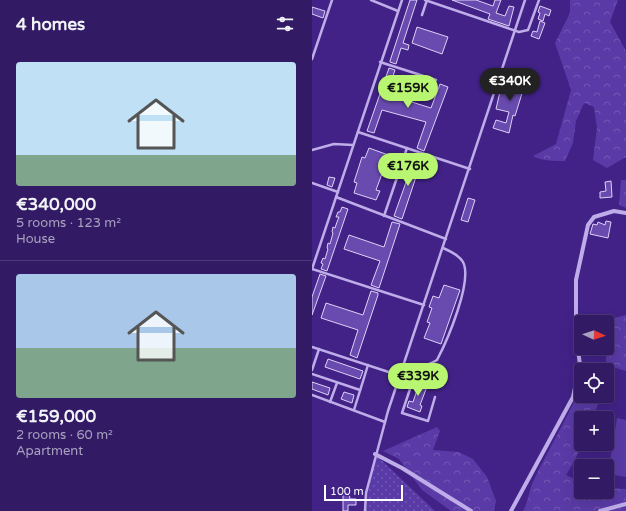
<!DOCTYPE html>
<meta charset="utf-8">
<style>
body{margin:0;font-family:"Varela Round",sans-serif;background:#3d276e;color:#f1f3f6;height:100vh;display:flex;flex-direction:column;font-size:15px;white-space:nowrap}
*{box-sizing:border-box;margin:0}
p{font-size:13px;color:#a8a1bf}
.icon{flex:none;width:22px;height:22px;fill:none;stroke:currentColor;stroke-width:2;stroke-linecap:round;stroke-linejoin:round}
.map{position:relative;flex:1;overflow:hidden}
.panel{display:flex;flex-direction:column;background:#321a65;width:312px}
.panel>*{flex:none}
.needle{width:26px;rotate:93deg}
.fabs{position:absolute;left:262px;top:315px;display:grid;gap:8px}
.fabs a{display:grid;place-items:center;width:40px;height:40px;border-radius:4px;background:#321a65;box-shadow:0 4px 16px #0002,0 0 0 1px #4d3879;font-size:20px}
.scale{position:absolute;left:12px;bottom:10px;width:79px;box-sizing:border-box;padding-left:4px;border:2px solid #fff;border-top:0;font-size:11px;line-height:14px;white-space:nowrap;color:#fff;-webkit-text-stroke:3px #422287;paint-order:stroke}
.price{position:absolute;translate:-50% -34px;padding:0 9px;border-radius:14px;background:#b8f570;color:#111;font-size:13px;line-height:26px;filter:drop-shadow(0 1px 2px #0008)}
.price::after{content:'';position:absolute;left:50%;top:24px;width:12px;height:9px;margin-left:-6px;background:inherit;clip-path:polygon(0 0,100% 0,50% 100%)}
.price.on{background:#222;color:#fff}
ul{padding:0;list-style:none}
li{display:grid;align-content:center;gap:8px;height:212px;padding:0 16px}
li+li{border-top:1px solid #4d3879}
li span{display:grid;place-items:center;height:124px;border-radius:4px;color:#555}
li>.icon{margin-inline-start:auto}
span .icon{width:72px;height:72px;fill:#fffc;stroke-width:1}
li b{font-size:17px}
h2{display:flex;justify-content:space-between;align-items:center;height:48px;padding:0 16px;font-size:17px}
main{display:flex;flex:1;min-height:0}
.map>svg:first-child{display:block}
</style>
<main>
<section class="panel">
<h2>4 homes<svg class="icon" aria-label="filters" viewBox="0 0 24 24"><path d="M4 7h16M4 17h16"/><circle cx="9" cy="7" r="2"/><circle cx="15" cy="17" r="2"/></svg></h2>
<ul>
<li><span style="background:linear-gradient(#bfe0f5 75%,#7fa58c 0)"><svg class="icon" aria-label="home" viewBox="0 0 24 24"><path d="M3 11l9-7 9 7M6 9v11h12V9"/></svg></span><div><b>€340,000</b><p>5 rooms · 123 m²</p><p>House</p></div></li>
<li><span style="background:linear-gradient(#a9c7e8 60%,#7fa58c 0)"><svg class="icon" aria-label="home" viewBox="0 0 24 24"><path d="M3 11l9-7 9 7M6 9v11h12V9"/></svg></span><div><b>€159,000</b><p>2 rooms · 60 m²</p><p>Apartment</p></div></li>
</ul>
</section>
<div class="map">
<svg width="314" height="511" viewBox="0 0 314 511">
<defs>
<pattern id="grass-dots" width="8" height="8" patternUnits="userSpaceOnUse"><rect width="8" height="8" fill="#5a3aa6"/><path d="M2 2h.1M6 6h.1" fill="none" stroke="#7358b3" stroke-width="1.8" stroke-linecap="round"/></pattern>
<pattern id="forest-crowns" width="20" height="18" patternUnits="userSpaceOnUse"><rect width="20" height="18" fill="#5a3aa6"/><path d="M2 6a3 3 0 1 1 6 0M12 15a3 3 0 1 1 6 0" fill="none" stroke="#7358b3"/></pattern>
</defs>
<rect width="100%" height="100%" fill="#422287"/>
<path fill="url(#grass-dots)" d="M 63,454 L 123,511 L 53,511 L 54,493 Z"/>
<g fill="url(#forest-crowns)">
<path d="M 258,0 L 306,0 L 298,22 L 314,51 L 314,157 L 295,168 L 281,160 L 285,128 L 282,107 L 272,103 L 264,121 L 261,143 L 253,161 C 243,161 230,161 221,156 L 244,144 L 259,90 L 243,43 L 258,13 Z"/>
<path d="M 309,180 L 314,180 L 314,208 L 307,205 Z"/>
<path d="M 314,315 L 314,371 L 294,365 L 294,348 L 295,348 L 295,331 L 302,318 Z"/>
<path d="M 269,386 L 269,396 L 289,396 L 281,418 L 269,418 L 270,444 L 262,462 L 254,475 L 269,482 L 269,492 L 295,492 L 295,488 L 314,489 L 314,511 L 211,511 C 216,502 217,491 221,482 C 236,450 255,419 269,386 Z"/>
<path d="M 125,427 L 128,431 L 121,450 L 147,452 L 161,459 L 175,477 L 184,501 L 182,511 L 139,511 L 110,490 L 87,459 L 71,451 Z"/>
</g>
<path fill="#5a3aa6" d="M 305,418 L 314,420 L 314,477 L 296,474 Z"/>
<g fill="#694baf" stroke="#ddd1f7">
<path d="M 98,0 L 105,0 L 91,43 L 97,45 L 96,50 L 89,48 L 84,64 L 78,62 L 78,61 Z"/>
<path d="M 140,0 L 164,0 L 181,6 L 183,0 L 189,0 L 184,13 L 193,16 L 197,6 L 202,7 L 197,26 L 176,19 L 178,14 Z"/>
<path d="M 228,6 L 239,10 L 237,16 L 233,14 L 231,21 L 226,19 L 228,13 L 226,12 Z"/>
<path d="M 0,7 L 13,11 L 11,18 L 0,14 Z"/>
<path d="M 228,21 L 233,23 L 227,39 L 219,36 L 221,31 L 225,32 Z"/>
<path d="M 105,27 L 136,37 L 130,54 L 100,43 Z"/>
<path d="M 77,68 L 83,70 L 75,93 L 106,104 L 119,108 L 128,84 L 136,87 L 112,151 L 105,148 L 114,122 L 70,110 L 62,133 L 55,131 Z"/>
<path d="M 200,73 L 215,77 L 203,116 L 201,115 L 197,133 L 181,128 L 184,120 L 194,123 L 197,112 L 184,109 L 189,87 L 204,92 L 206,83 L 197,81 Z"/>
<path d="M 57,148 L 79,156 L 74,172 L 71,171 L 64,190 L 68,191 L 64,200 L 42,193 L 45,183 L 42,182 L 50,157 L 53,158 Z"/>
<path d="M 104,154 L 111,156 L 90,219 L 82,216 Z"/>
<path d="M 17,177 L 23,178 L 20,187 L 15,185 Z"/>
<path d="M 299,181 L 300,197 L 288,198 L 288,192 L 294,191 L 293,182 Z"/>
<path d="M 156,198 L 163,200 L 156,222 L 149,220 Z"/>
<path d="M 30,207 L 36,209 L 15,271 L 9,269 L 11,264 L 9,263 L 11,258 L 13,259 L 16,249 L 15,248 L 16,243 L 18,244 L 21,233 L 20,232 L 21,227 L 23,228 L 25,222 L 27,217 L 24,217 L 26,212 L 28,212 Z"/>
<path d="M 294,221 L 299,222 L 296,238 L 278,234 L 281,224 L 285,225 L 286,222 L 293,225 Z"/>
<path d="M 80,222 L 88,224 L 67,288 L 59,285 L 68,261 L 32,249 L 37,235 L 72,247 Z"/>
<path d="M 8,274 L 14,276 L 0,315 L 0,297 Z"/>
<path d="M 132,285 L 148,290 L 129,344 L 112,338 L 118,323 L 115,322 L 120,308 L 117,307 L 121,296 L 127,298 Z"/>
<path d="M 59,291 L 66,293 L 66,295 L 45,358 L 38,355 L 46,330 L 9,318 L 14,303 L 51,315 Z"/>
<path d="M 16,359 L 51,371 L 48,379 L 13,367 Z"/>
<path d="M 108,381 L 116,384 L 108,405 L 110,406 L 108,412 L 95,407 L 97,401 L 101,402 Z"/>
<path d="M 0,382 L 18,388 L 16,395 L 0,389 Z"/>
<path d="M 32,392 L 42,395 L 40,403 L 29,399 Z"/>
<path d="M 31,493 L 37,493 L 38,499 L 44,499 L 44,505 L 36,505 L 36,511 L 31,511 Z"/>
</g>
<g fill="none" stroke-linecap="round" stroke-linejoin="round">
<g stroke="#bfade9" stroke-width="2.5">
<path d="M 59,0 L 86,11"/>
<path d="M 113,0 L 207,32 L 216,30 L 227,0"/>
<path d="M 110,15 L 115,0"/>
<path d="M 0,59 L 20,0"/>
<path d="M 68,62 L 124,80"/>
<path d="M 46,132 L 158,169"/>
<path d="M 0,150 L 22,144 L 41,145"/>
<path d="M 0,183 L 26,192"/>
<path d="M 24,197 L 134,239"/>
<path d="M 72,216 L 95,148"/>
<path d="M 0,269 L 90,0"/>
<path d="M 0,269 L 112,305"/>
<path d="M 0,347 L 101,380 L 90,413 L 116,421 L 123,397"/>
<path d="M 91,365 C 104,367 114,367 125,360 C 135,341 161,281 151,262 C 147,255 138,251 131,248"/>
<path d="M 0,370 L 7,349"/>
<path d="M 0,374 L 48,390"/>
<path d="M 0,395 L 73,422"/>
<path d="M 18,402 L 25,383"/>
<path d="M 42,410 L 56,365"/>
<path d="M 53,511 L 54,493 L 76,411 L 213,0"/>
</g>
<g stroke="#bfade9" stroke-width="4">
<path d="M 63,454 L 90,468 L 159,511"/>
<path d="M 199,511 L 261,397 L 268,365 L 264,334 L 264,280 L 276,225 L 282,217 L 302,211 L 314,213"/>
<path d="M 288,511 L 314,504"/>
</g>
</g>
</svg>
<div class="fabs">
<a><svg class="needle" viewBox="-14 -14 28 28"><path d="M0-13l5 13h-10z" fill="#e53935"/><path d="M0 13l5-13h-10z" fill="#a8a1bf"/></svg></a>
<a><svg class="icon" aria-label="locate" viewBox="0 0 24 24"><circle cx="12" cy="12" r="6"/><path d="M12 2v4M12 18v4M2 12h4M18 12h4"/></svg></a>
<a>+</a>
<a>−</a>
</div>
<div class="scale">100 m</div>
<b class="price on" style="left:198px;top:102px">€340K</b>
<b class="price" style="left:96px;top:109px">€159K</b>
<b class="price" style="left:96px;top:187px">€176K</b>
<b class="price" style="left:106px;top:397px">€339K</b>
</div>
</main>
